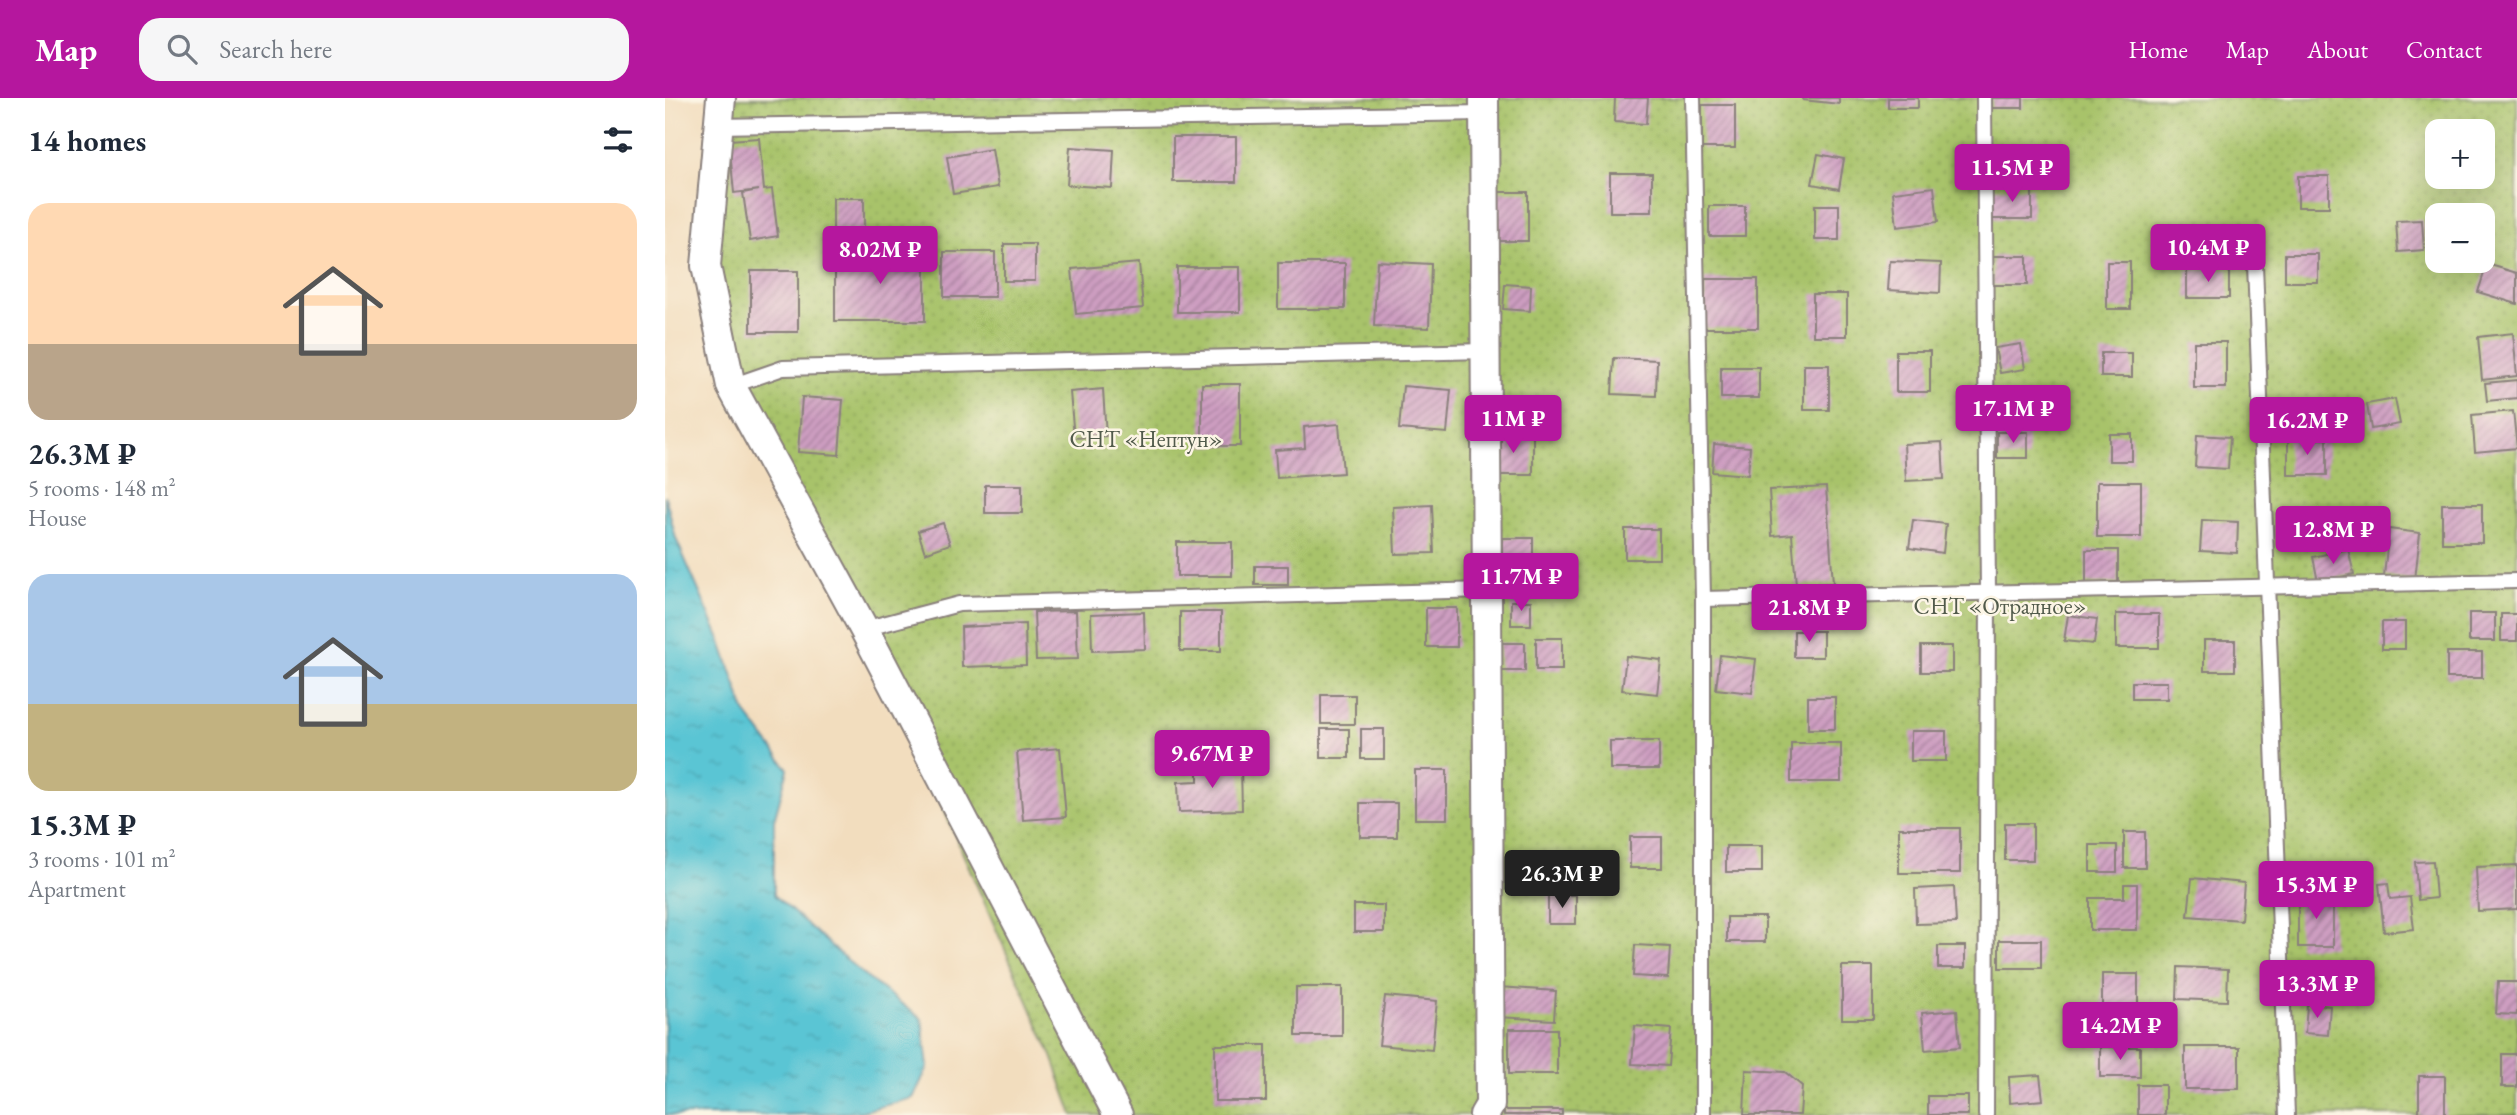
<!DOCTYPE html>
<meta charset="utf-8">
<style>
body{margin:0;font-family:"EB Garamond",serif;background:#f6f6f7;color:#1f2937;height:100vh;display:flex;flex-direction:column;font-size:26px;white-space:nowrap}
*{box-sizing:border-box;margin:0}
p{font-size:23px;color:#747a83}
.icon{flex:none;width:38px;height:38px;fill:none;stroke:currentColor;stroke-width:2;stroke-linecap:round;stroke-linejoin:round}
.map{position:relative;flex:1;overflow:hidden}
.drawer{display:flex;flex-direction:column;background:#fff;width:665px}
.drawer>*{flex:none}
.controls{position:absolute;left:1760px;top:21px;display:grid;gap:14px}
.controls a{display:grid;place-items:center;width:70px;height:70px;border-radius:14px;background:#fff;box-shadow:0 7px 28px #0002;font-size:35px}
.price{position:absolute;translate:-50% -60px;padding:0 16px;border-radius:7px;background:#b5179e;color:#fff;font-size:23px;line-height:46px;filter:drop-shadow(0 2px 4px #0008)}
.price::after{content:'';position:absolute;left:50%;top:42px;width:21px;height:16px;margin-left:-10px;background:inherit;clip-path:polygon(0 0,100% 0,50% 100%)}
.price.selected{background:#222;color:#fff}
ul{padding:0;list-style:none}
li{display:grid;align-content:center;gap:14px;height:371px;padding:0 28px}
li span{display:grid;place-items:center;height:217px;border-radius:21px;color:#555}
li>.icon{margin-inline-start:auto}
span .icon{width:126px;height:126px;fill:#fffc;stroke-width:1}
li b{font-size:30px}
h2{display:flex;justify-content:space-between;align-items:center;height:84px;padding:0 28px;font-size:30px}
header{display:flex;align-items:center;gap:42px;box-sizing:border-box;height:98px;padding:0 35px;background:#b5179e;color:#fff}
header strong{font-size:33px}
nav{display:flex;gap:38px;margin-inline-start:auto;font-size:24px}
.search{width:490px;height:63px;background:#f6f6f7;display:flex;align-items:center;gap:18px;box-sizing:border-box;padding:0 24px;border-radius:21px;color:#747a83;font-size:26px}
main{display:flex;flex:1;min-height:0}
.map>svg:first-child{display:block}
</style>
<header>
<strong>Map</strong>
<div class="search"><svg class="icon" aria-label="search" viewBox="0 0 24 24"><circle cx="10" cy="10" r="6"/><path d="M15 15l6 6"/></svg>Search here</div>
<nav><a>Home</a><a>Map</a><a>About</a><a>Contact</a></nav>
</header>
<main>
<section class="drawer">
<h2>14 homes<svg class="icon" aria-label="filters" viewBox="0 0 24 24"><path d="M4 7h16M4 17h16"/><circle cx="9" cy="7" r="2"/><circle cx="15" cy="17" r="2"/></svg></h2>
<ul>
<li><span style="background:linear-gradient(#ffd9b3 65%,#b9a48a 0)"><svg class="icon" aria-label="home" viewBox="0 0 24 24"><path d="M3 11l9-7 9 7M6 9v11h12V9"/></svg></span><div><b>26.3M ₽</b><p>5 rooms · 148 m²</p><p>House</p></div></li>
<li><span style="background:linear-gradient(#a9c7e8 60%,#c2b280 0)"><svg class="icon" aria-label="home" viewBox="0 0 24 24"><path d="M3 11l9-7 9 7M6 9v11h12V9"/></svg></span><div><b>15.3M ₽</b><p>3 rooms · 101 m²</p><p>Apartment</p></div></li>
</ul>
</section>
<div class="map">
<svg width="1852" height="1017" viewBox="0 0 1852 1017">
<defs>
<pattern id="garden-dots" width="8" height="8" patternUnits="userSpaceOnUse" patternTransform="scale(1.75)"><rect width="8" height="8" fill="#a8c36a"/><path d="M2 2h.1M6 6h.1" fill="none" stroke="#90a75d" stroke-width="1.8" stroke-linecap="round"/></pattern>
<pattern id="water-ripples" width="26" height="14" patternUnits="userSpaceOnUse" patternTransform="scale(1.75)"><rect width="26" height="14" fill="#5ac5d4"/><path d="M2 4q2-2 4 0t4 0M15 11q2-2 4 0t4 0" fill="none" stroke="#4ea9b7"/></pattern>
<pattern id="building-hatch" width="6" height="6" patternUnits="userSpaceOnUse" patternTransform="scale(1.75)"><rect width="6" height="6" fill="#ce9ec1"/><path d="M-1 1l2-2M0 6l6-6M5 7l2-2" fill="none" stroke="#a7809e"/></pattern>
</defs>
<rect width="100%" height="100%" fill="#fcf5e5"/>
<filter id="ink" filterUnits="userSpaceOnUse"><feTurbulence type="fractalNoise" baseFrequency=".0143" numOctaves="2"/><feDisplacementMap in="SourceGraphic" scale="14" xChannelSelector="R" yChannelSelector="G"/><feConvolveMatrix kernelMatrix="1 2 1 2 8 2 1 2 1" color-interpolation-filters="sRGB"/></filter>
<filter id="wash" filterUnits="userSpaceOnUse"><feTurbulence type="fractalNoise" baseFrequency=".00686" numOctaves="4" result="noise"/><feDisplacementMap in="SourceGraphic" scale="28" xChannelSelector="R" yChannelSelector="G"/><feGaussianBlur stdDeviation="1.57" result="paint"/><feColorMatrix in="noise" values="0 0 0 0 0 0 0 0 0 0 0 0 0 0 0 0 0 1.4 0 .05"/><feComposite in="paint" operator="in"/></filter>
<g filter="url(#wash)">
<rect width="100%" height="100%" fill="#f2ddbe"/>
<path fill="url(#garden-dots)" stroke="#657252" stroke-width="2" fill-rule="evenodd" d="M 56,0 L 1852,0 L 1852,1017 L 408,1017 L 387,958 L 199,531 L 66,288 L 41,168 ZM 1773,33 L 1818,33 L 1818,79 L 1773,79 ZM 1773,117 L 1818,117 L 1818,163 L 1773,163 Z"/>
<path fill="url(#water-ripples)" stroke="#3e7488" stroke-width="2" d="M 0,397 L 11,441 L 55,541 L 80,614 L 123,671 L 109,722 L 109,797 L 201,879 L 257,921 L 263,969 L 248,1000 L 195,1014 L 114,1017 L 0,1017 Z"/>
<g id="blocks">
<g fill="url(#building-hatch)">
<path d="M 243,0 L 269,0 L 269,3 L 243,2 Z"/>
<path d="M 950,0 L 983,0 L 981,26 L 949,24 Z"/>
<path d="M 1138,0 L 1174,0 L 1174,6 L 1138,2 Z"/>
<rect x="1223" y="0" width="30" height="10"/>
<rect x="1327" y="0" width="31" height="10"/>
<rect x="1037" y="7" width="33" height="43"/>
<rect x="508" y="39" width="63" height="45"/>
<path d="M 94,40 L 99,92 L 107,91 L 113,138 L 85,143 L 78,95 L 94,92 L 69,95 L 64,42 Z"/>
<path d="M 405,49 L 449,52 L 447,90 L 402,87 Z"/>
<path d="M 327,51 L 333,89 L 288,96 L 282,59 Z"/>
<path d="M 1153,56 L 1179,61 L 1174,91 L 1147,86 Z"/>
<rect x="945" y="75" width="42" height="39"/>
<rect x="1633" y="78" width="31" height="31"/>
<path d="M 1269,89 L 1273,124 L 1232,129 L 1228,94 Z"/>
<rect x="1327" y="90" width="40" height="31"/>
<rect x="827" y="94" width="36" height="49"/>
<rect x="168" y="100" width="31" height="32"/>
<rect x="1150" y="107" width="24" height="35"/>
<rect x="1044" y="108" width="36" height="30"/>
<path d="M 1757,122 L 1759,152 L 1733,154 L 1731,123 Z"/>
<rect x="339" y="146" width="31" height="37"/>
<rect x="170" y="154" width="90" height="69"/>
<rect x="279" y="154" width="51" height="45"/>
<rect x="1620" y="156" width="33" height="28"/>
<rect x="1328" y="158" width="34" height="29"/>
<path d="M 712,163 L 766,166 L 764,230 L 709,228 Z"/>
<path d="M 1225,163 L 1276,165 L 1275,195 L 1223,192 Z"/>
<rect x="1442" y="164" width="23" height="47"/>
<path d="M 474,165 L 478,210 L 411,216 L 407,171 Z"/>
<rect x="613" y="165" width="67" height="46"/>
<path d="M 1822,166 L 1852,175 L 1852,206 L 1813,194 Z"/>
<rect x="512" y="169" width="63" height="45"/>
<rect x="1522" y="172" width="42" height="28"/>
<rect x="86" y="173" width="47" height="61"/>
<rect x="1040" y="181" width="53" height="49"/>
<path d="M 840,186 L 866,188 L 865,213 L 838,211 Z"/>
<rect x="1148" y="196" width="34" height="42"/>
<path d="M 1848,235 L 1852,278 L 1817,282 L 1813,239 Z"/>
<rect x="1529" y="244" width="32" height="46"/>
<path d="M 1356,246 L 1360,271 L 1335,275 L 1330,250 Z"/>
<rect x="1231" y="253" width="34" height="41"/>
<rect x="1436" y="255" width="31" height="24"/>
<path d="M 949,260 L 992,262 L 991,298 L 947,296 Z"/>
<rect x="1139" y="267" width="25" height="45"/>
<rect x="1056" y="269" width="38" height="31"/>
<path d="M 1852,282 L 1852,300 L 1822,303 L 1820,285 Z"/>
<rect x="537" y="286" width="38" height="62"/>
<path d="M 738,288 L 786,292 L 782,335 L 734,331 Z"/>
<path d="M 438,291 L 441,338 L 409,340 L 405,294 Z"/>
<path d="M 137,299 L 178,302 L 174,357 L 133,354 Z"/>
<path d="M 1730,301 L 1735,326 L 1706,331 L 1702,306 Z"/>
<path d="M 1848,313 L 1852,350 L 1810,354 L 1807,317 Z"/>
<path d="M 674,326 L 678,375 L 612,380 L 610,352 L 640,350 L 639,329 Z"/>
<rect x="1332" y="334" width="31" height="26"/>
<rect x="1444" y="336" width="23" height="27"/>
<rect x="828" y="337" width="40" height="40"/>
<path d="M 1532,337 L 1565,339 L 1563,371 L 1530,369 Z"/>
<rect x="1623" y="341" width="39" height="36"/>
<path d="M 1277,344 L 1279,381 L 1241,383 L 1239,346 Z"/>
<path d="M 1049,346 L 1085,349 L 1083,377 L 1047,374 Z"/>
<rect x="1432" y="384" width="44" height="55"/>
<rect x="320" y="387" width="37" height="28"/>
<path d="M 1161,389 L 1168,485 L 1131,487 L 1127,436 L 1107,438 L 1104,392 Z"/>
<rect x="1777" y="406" width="40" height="39"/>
<path d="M 767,407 L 769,455 L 730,456 L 728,409 Z"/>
<path d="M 1248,422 L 1281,426 L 1278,455 L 1244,450 Z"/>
<path d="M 1537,422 L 1573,424 L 1572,455 L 1535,453 Z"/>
<path d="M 278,425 L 285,446 L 260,455 L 253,433 Z"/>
<rect x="960" y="431" width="34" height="30"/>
<path d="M 1724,431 L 1755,435 L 1750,482 L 1719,478 Z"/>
<rect x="837" y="440" width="31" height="45"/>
<rect x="512" y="444" width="55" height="34"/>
<path d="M 1683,451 L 1689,476 L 1653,484 L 1648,459 Z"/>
<rect x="1421" y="452" width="32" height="33"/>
<rect x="590" y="468" width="33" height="19"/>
<rect x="846" y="503" width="20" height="24"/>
<rect x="761" y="510" width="31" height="39"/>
<path d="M 411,513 L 413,561 L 371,562 L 369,514 Z"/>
<path d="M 479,514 L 480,551 L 427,553 L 426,516 Z"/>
<rect x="515" y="514" width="41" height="39"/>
<rect x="1804" y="515" width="26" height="28"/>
<rect x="1451" y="516" width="43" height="34"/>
<rect x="1836" y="516" width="16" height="27"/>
<path d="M 1403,517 L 1432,521 L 1429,546 L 1399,543 Z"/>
<rect x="1717" y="524" width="23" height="27"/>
<path d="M 360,526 L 361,567 L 297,569 L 296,529 Z"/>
<rect x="1129" y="533" width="29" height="26"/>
<rect x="871" y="540" width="26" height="32"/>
<rect x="1539" y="542" width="31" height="31"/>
<rect x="834" y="545" width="26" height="28"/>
<rect x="1256" y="548" width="31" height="26"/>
<rect x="1782" y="554" width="35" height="26"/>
<path d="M 1055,557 L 1091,561 L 1087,595 L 1051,591 Z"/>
<path d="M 961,558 L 996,562 L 992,596 L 957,592 Z"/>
<rect x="1467" y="584" width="35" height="17"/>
<rect x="656" y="597" width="34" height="29"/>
<rect x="1143" y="599" width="27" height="32"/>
<rect x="656" y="631" width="28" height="29"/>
<rect x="696" y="631" width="23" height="30"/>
<rect x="1246" y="633" width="35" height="30"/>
<rect x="945" y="643" width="49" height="28"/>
<rect x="1126" y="645" width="50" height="39"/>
<path d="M 395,650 L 401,719 L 358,722 L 352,654 Z"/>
<path d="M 576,667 L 577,712 L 514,714 L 513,684 L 533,683 L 533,668 Z"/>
<rect x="750" y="672" width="32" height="49"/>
<rect x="695" y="705" width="37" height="34"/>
<rect x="1340" y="725" width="28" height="37"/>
<rect x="1234" y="730" width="61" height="45"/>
<rect x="1459" y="734" width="21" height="36"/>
<rect x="965" y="739" width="32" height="31"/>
<rect x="1425" y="747" width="27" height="27"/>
<rect x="1061" y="748" width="36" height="26"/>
<path d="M 1768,763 L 1771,800 L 1753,802 L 1750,764 Z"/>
<path d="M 1852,767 L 1852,811 L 1813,813 L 1811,769 Z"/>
<path d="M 1527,780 L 1579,785 L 1576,822 L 1523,818 Z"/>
<path d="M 1723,785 L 1725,801 L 1745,799 L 1749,831 L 1719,834 L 1714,786 Z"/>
<path d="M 1459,786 L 1472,786 L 1472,832 L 1425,832 L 1425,800 L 1459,800 Z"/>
<path d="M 1289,789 L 1291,825 L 1251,826 L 1250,791 Z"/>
<rect x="883" y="797" width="28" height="29"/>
<rect x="1633" y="797" width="35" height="52"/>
<rect x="689" y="807" width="30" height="27"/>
<rect x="1062" y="819" width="38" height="25"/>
<rect x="1334" y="842" width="42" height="28"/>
<path d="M 970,847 L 1005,849 L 1003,880 L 968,878 Z"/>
<rect x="1273" y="848" width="27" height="22"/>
<rect x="1177" y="868" width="31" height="53"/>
<path d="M 1513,869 L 1563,871 L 1562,903 L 1512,901 Z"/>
<rect x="1437" y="876" width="36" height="62"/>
<path d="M 1833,884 L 1852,884 L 1852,917 L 1831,916 Z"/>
<rect x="631" y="889" width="46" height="49"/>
<path d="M 834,889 L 891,893 L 889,922 L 832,919 Z"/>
<path d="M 720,898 L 772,903 L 767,952 L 714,947 Z"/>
<path d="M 1642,906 L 1665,908 L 1663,937 L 1640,935 Z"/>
<path d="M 1292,912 L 1295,949 L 1260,952 L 1257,915 Z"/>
<path d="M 970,928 L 1006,931 L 1003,968 L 967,966 Z"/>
<rect x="844" y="931" width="48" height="45"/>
<rect x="550" y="947" width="51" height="56"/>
<rect x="1435" y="949" width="40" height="30"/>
<rect x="1520" y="949" width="54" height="42"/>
<rect x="1837" y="956" width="15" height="33"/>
<path d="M 1081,972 L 1120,974 L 1137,988 L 1135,1017 L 1079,1017 Z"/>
<path d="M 1375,977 L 1378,1002 L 1345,1005 L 1344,979 Z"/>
<rect x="1754" y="978" width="26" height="39"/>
<rect x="1473" y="987" width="27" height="30"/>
<rect x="1263" y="998" width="40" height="19"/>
<rect x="839" y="1012" width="58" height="5"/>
</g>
</g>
</g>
<g filter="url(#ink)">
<use href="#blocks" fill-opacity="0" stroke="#8a807c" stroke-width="2"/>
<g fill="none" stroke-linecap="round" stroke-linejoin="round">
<g stroke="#8a807c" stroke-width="18">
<g id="service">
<path d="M 1028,0 L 1038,501 L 1038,1017"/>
<path d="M 1319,0 L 1323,495 L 1321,1017"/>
<path d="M 53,28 L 819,15"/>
<path d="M 1590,166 L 1622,1017"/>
<path d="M 66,288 L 118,270 L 820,253"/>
<path d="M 1038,501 L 1852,483"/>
<path d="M 199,531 L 294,506 L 821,492"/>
</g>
</g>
<g stroke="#8a807c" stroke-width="32">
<g id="minor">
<path d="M 56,0 L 41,168 L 66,288 L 199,531 L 453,1017"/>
<path d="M 819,0 L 825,1007 L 819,1017"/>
</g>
</g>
<use href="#service" stroke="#fff" stroke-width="14"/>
<use href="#minor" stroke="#fff" stroke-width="28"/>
</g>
</g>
<g text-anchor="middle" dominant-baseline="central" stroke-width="5" stroke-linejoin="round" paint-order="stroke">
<g font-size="23" fill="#515a4b" stroke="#fcf5e5">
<text x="481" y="341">СНТ «Нептун»</text>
<text x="1335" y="508">СНТ «Отрадное»</text>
</g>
</g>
</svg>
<div class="controls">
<a>+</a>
<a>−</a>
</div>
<b class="price" style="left:1347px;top:106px">11.5M ₽</b>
<b class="price" style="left:1543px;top:186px">10.4M ₽</b>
<b class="price" style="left:215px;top:188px">8.02M ₽</b>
<b class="price" style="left:1348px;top:347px">17.1M ₽</b>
<b class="price" style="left:848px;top:357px">11M ₽</b>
<b class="price" style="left:1642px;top:359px">16.2M ₽</b>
<b class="price" style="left:1668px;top:468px">12.8M ₽</b>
<b class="price" style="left:856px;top:515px">11.7M ₽</b>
<b class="price" style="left:1144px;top:546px">21.8M ₽</b>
<b class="price" style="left:547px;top:692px">9.67M ₽</b>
<b class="price selected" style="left:897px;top:812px">26.3M ₽</b>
<b class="price" style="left:1651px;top:823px">15.3M ₽</b>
<b class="price" style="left:1652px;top:922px">13.3M ₽</b>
<b class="price" style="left:1455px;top:964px">14.2M ₽</b>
</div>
</main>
